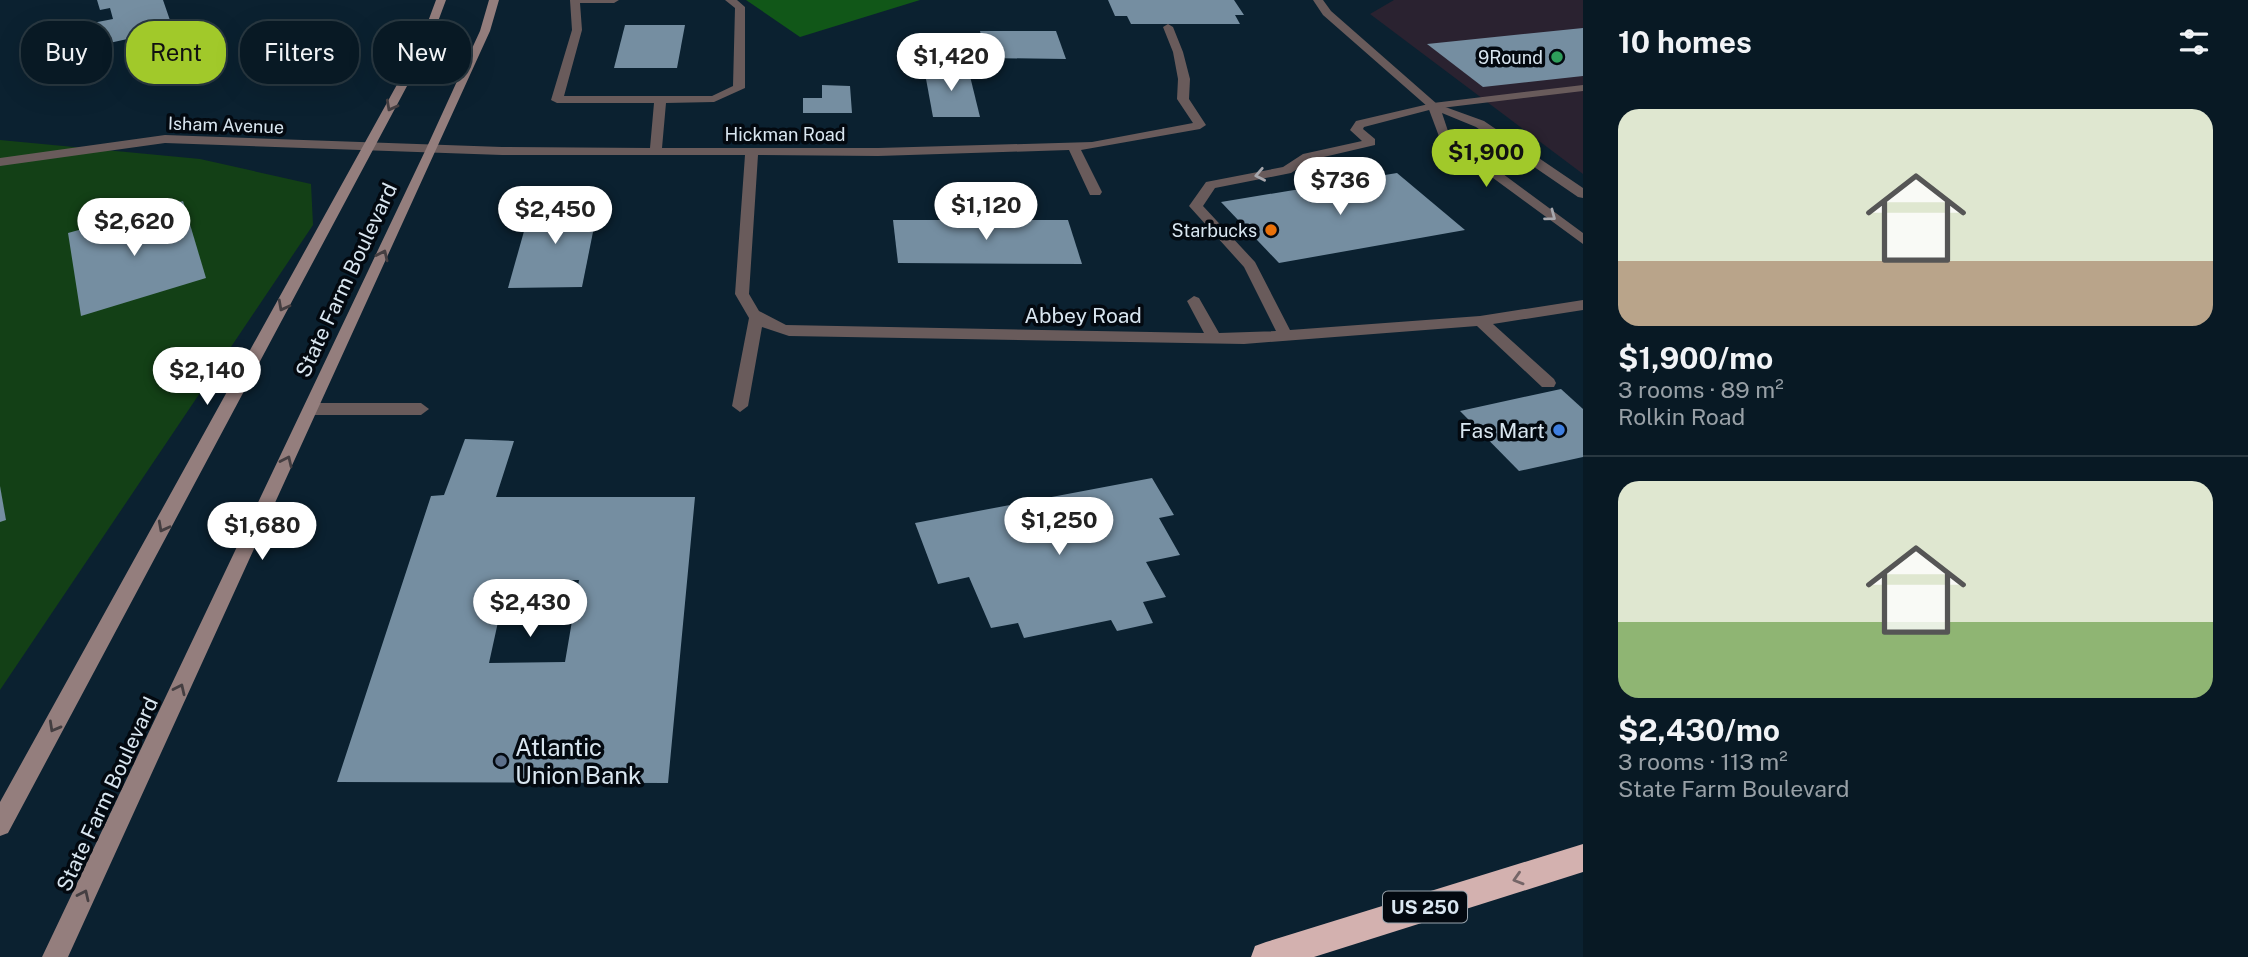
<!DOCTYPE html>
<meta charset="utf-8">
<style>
body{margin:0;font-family:"Public Sans",sans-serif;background:#162631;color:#f1f3f6;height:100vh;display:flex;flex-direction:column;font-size:26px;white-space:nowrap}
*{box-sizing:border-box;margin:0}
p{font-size:23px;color:#98a0a6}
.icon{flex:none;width:38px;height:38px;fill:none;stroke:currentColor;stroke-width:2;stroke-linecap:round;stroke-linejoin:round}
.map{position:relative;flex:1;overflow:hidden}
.side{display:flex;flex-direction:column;background:#081924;width:665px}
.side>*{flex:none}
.top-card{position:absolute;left:21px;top:21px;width:665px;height:63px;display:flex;gap:14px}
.price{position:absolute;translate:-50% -60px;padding:0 16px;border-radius:24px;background:#fff;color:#222;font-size:23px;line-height:46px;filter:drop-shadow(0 2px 4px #0008)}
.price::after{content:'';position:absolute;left:50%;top:42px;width:21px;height:16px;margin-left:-10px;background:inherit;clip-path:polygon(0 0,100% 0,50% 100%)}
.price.on{background:#a1c92a;color:#111}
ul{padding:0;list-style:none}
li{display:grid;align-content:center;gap:14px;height:371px;padding:0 35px}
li+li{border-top:2px solid #293841}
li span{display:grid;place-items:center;height:217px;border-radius:21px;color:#555}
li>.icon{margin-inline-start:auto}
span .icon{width:126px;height:126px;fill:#fffc;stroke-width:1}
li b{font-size:30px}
h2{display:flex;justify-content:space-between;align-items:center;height:84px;padding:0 35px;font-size:30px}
.pill{padding:0 24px;border-radius:28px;background:#081924;box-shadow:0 7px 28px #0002,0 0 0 2px #293841;font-size:24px;line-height:63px}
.pill.on{background:#a1c92a;color:#111}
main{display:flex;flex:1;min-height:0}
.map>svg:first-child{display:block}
</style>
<main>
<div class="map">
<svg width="1583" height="957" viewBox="0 0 1583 957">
<rect width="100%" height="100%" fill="#0b2130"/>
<path fill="#2a2230" d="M 1394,0 L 1583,0 L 1583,174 L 1370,14 Z"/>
<path fill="#134016" d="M 0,140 L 200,159 L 311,184 L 313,225 L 0,690 Z"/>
<path fill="#115718" d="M 746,0 L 920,0 L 800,37 Z"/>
<g fill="#758ea1" fill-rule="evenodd">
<path d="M 97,0 L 163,0 L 173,29 L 82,49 L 77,26 L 113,19 L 110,8 L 100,10 Z"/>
<path d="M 1108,0 L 1234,0 L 1244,15 L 1235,15 L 1240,24 L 1131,24 L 1127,16 L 1115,16 Z"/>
<path d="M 625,25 L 685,25 L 677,68 L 614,68 Z"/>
<path d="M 1583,28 L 1583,76 L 1483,87 L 1427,44 Z"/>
<path d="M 980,31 L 1056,31 L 1066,59 L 987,58 Z"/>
<path d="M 924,68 L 968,68 L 980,117 L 933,117 Z"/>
<path d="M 822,85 L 850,86 L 852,113 L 803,113 L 803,98 L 822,98 Z"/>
<path d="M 1397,173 L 1465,230 L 1279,263 L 1221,202 Z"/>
<path d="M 183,201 L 206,278 L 81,316 L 68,233 Z"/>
<path d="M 599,202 L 582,287 L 508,288 L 532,203 Z"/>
<path d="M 893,220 L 1068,220 L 1082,264 L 898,263 Z"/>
<path d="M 1561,389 L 1583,409 L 1583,457 L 1519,471 L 1460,411 Z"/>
<path d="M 465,439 L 514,441 L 496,497 L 695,497 L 668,783 L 337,782 L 431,496 L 444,495 ZM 579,580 L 565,662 L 489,663 L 507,581 Z"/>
<path d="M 1152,478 L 1174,515 L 1159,518 L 1180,555 L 1146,562 L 1166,597 L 1143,602 L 1153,623 L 1117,631 L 1111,620 L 1024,638 L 1018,623 L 991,628 L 969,577 L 938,584 L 915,523 Z"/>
<path d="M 0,486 L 6,520 L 0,522 Z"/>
</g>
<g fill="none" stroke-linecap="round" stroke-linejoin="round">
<g fill="#695b5b" fill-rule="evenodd">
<path d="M 570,0 L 619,0 L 614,3 L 580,3 L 582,30 L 564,96 L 712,96 L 733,86 L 735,8 L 725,0 L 737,0 L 745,7 L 745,88 L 714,102 L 666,103 L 662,148 L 878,148 L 1092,142 L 1193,123 L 1177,99 L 1178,79 L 1173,52 L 1163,27 L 1168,24 L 1173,27 L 1183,52 L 1190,79 L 1189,99 L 1206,125 L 1200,129 L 1081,150 L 1102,192 L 1100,195 L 1090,195 L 1069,150 L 878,156 L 758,155 L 749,294 L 759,311 L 786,325 L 1204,333 L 1187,301 L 1194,296 L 1199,298 L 1219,333 L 1276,331 L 1244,267 L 1189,206 L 1206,182 L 1283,167 L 1303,154 L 1362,141 L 1350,130 L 1356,121 L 1433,103 L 1583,85 L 1583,91 L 1433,109 L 1364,127 L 1363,129 L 1375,139 L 1375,145 L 1311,160 L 1291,173 L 1215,188 L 1203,206 L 1255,262 L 1290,330 L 1480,316 L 1583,300 L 1583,310 L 1493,324 L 1554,379 L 1556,383 L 1554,387 L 1542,387 L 1477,326 L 1244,344 L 789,336 L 762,327 L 748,406 L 740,412 L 732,406 L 749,318 L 735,294 L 745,155 L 502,155 L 165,143 L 0,166 L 0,158 L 165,135 L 502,147 L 650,148 L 654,103 L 557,103 L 551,100 L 572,30 Z"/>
<path d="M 311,403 L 421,403 L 429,409 L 421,415 L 311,415 L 303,409 Z"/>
</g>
<path fill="#695b5b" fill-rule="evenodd" d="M 1313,0 L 1323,0 L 1331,11 L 1437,104 L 1484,121 L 1583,188 L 1583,198 L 1578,197 L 1476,127 L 1442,113 L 1449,134 L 1583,233 L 1583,244 L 1440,139 L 1428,107 L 1323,15 Z"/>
<g fill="#947e7d" fill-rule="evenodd">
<path d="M 436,0 L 446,0 L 430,43 L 8,833 L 0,836 L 0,802 L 420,43 Z"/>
<path d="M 489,0 L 499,0 L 490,31 L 68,957 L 42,957 L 426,149 L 480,31 Z"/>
</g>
<path fill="#d3b1af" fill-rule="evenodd" d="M 1583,844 L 1583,872 L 1314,957 L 1251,957 L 1255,946 L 1266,942 Z"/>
</g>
<defs><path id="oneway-chevron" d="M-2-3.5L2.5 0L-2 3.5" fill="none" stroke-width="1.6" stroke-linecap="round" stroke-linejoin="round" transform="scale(1.75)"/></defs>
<g stroke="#443e41">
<use href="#oneway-chevron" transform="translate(391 106) rotate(118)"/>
<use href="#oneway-chevron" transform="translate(383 255) rotate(-65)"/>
<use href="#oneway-chevron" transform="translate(283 306) rotate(118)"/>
<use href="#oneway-chevron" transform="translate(287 461) rotate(-65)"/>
<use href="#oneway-chevron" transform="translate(163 527) rotate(118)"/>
<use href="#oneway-chevron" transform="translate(180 689) rotate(-65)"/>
<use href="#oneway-chevron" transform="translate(54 727) rotate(119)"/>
<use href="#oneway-chevron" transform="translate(84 895) rotate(-65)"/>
</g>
<g stroke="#a7a7ad">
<use href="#oneway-chevron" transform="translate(1260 175) rotate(169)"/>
<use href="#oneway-chevron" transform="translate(1551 216) rotate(37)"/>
</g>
<use stroke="#756567" href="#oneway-chevron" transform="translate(1518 879) rotate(163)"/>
<circle fill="#2e9e5b" stroke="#030910" stroke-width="2.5" cx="1557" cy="57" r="7"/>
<circle fill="#e8710a" stroke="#030910" stroke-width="2.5" cx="1271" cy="230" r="7"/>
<circle fill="#3f7fe0" stroke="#030910" stroke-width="2.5" cx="1559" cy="430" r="7"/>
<circle fill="#5c6f8a" stroke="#030910" stroke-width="2.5" cx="501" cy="761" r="7"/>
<g text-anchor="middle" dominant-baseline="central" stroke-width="7" stroke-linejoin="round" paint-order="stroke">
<g font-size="18" fill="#d9e6f0" stroke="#030910" text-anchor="end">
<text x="1543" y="57">9Round</text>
<text x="1257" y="230">Starbucks</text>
</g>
<g font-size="18" fill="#d9e6f0" stroke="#030910">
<text transform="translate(226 125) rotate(2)">Isham Avenue</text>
<text x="785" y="134">Hickman Road</text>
</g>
<rect fill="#030910" stroke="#99a4ad" stroke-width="2" x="1383" y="891.5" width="84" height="31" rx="5"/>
<g font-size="19" font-weight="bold" fill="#d9e6f0">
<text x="1425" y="907">US 250</text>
</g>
<g font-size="21" fill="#d9e6f0" stroke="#030910">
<text transform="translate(346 280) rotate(-65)">State Farm Boulevard</text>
<text x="1083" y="315">Abbey Road</text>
<text transform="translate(107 794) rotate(-65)">State Farm Boulevard</text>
</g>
<g font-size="21" fill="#d9e6f0" stroke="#030910" text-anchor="end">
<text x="1545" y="430">Fas Mart</text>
</g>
<g font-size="24" fill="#d9e6f0" stroke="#030910" text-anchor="start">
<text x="515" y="747">Atlantic<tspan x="515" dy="28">Union Bank</tspan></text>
</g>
</g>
</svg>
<b class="price" style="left:951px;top:93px">$1,420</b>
<b class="price on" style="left:1486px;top:189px">$1,900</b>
<b class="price" style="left:1340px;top:217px">$736</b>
<b class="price" style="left:986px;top:242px">$1,120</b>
<b class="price" style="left:555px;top:246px">$2,450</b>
<b class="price" style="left:134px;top:258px">$2,620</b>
<b class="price" style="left:207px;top:407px">$2,140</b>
<b class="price" style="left:1059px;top:557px">$1,250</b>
<b class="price" style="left:262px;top:562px">$1,680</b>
<b class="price" style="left:530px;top:639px">$2,430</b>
<div class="top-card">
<a class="pill">Buy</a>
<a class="pill on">Rent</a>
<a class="pill">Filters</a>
<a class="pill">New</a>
</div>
</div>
<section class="side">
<h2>10 homes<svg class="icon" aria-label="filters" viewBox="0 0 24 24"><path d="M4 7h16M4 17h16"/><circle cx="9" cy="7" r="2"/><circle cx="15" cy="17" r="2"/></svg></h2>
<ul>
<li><span style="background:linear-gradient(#dfe7d0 70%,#b9a48a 0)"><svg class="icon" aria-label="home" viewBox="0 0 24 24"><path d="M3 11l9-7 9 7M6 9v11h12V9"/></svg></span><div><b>$1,900/mo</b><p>3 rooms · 89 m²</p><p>Rolkin Road</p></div></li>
<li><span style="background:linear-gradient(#dfe7d0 65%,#8fb573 0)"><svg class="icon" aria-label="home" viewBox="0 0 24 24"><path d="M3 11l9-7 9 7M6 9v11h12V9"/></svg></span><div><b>$2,430/mo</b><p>3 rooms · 113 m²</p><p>State Farm Boulevard</p></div></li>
</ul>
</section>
</main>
